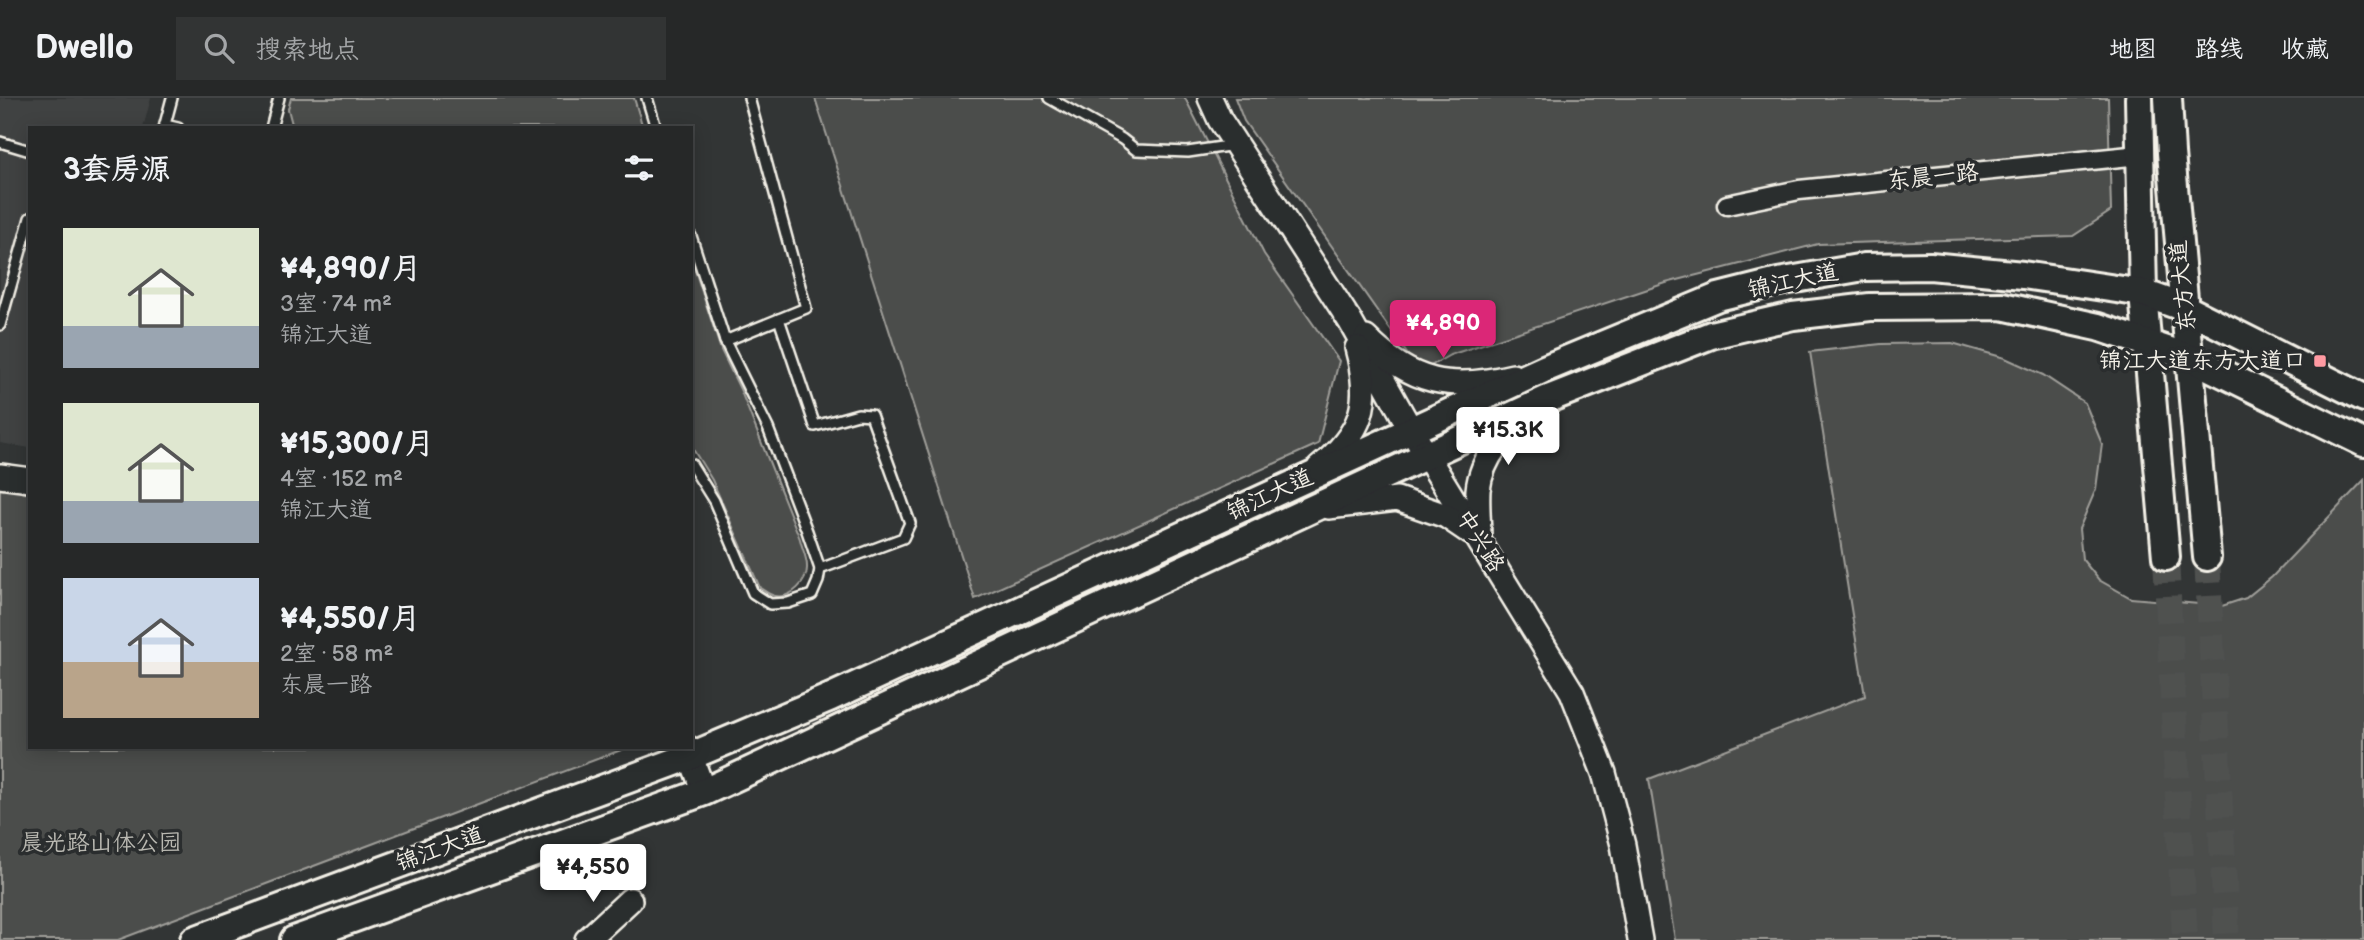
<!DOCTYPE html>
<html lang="zh">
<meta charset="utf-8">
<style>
body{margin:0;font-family:"Balsamiq Sans","LXGW WenKai TC",sans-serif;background:#323434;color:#f1f3f6;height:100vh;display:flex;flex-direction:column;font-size:26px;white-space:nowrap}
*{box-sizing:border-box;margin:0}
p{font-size:23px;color:#a4a6a8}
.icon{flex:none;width:38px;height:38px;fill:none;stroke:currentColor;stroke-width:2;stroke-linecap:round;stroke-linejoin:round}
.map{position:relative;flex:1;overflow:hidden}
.panel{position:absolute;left:28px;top:28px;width:665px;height:623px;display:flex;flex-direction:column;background:#262828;border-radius:0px;box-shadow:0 4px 18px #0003,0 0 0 2px #424445}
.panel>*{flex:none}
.price{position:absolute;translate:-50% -60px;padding:0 16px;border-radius:7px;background:#fff;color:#222;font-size:23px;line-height:46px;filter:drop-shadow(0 2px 4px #0008)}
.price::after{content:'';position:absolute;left:50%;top:42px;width:21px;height:16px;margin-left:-10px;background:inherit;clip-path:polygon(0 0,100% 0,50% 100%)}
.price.active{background:#db2777;color:#fff}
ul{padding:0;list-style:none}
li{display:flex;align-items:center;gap:21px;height:175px;padding:0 35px}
li span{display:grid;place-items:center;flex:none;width:196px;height:140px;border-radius:0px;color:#555}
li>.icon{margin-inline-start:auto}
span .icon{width:84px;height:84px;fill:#fffc;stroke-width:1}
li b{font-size:30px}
h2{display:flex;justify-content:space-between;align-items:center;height:84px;padding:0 35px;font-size:30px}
header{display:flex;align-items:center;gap:42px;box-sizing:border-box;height:98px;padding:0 35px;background:#262828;border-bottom:2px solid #424445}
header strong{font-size:33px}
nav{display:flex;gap:38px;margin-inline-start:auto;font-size:24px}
.search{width:490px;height:63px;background:#323434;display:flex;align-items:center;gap:18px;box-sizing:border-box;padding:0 24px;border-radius:0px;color:#a4a6a8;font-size:26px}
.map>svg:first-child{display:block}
</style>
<header>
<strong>Dwello</strong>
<div class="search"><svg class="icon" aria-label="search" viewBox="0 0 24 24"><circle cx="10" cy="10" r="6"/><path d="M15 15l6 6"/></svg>搜索地点</div>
<nav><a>地图</a><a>路线</a><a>收藏</a></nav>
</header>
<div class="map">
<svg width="2364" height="842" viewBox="0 0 2364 842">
<rect width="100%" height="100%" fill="#323535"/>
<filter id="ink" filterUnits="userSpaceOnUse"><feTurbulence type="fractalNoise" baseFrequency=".0143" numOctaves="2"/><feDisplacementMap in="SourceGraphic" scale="14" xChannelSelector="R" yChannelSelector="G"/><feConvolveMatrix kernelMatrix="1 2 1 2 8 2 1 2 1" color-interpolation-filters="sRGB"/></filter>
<g filter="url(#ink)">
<path fill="#404242" d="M 0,0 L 151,0 L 143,30 L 30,30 L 30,350 L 0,345 Z"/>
<g fill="#4b4d4c" stroke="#a09f9a" stroke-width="2">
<path d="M 291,0 L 634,0 L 643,30 L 293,30 L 288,11 Z"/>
<path d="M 815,0 L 1185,0 L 1264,156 L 1339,263 L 1318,346 L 975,501 Z"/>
<path d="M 1235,0 L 2108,0 L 2111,113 L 2073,138 L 1818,146 L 1666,185 L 1450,257 L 1420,274 L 1244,23 Z"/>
<path d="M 691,160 L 721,252 L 740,291 L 800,441 C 802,450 807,460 807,468 C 808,484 791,501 775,498 C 769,497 765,493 760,490 L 712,382 L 691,348 Z"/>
<path d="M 1952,245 L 2005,260 L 2043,277 L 2085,305 L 2102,346 L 2096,391 L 2079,431 L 2082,461 L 2099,482 L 2131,500 L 2222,508 L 2246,500 L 2272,479 L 2364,382 L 2364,842 L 1675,842 L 1649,681 L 1865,598 L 1810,254 L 1881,246 Z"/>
<path d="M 0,388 L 30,396 L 30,649 L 629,649 L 118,842 L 0,842 Z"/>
</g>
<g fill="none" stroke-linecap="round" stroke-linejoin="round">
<g stroke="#4f5150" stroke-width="26" stroke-dasharray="26 13" stroke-linecap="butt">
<path d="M 2166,459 L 2185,842"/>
<path d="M 2207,459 L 2227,842"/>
</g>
<g stroke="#f4f1e8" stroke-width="14">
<g id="lane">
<path d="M 647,0 L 656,30"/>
<path d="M 1049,0 L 1122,41 L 1136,52 L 1188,54 L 1235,47"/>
<path d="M 165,27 L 178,30"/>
<path d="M 164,30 L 172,0"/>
<path d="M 271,30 L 279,0"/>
<path d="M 0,44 L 30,53"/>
<path d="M 691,138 L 725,243 L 768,330 L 807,433 L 820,471 L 818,483 L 812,497 L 788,505 L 770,506 L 753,495 L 714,403 L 691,366"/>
<path d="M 779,221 L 815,328 L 858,316 L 871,317 L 910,425 L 903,440 L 820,471"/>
<path d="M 0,227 L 30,120"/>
<path d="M 725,243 L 806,210 L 749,0"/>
</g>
</g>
<g stroke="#f4f1e8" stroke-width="23">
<path id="street" d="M 1727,107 L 1799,92 L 2140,57"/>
</g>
<g stroke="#f4f1e8" stroke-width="28">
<g id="secondary">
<path d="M 1210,0 L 1220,22 L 1350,223 L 1411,332 L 1572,594 L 1604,675 L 1623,747 L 1640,842"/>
<path d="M 1366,240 C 1411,286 1452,293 1513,278"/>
<path d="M 1319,370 C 1363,334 1372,305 1357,250"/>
<path d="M 0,378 L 30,382"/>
<path d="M 1328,409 L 1397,401 L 1446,418 L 1471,435"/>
<path d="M 1479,441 C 1479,425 1477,408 1478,392 C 1481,360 1507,330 1532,312"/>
<path d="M 687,649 L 704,694"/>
<path d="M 587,842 L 630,802"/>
</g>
</g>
<g stroke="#f4f1e8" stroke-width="32">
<g id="primary">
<path d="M 2139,0 L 2143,195 L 2166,459"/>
<path d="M 2168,0 L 2171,55 L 2207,459"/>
<path d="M 194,842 L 691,658 L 831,599 L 1544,271 L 1718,199 L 1778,184 L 1864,169 L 1930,168 L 2023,177 L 2143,195 L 2185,210 L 2364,300"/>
<path d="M 294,842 L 704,694 L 1548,301 L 1711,237 L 1793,218 L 1870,209 L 2002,208 L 2098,229 L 2191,260 L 2364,345"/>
</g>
</g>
<use href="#lane" stroke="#2a2d2e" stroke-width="9"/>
<use href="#street" stroke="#2a2d2e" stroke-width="18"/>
<use href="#secondary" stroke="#2a2d2e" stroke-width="23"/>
<use href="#primary" stroke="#2a2d2e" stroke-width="26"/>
</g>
</g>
<rect fill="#ff9aa2" stroke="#2a2d2e" stroke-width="2.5" x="2313" y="256" width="14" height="14" rx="3.5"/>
<g text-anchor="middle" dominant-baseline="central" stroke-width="7" stroke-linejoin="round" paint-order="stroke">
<g font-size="23" fill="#f4f1e8" stroke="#2a2d2e">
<text transform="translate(1933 79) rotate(-6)">东晨一路</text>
<text transform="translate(1793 183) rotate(-12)">锦江大道</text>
<text transform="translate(2183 188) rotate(-96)">东方大道</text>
<text transform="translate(1270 397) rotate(-25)">锦江大道</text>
<text transform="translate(1480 443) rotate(58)">中兴路</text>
<text transform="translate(440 751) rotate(-20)">锦江大道</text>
</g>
<g font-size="23" fill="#f4f1e8" stroke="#2a2d2e" text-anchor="end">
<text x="2306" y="263">锦江大道东方大道口</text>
</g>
<g font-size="23" fill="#b9b8b1" stroke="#2a2d2e">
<text x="101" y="745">晨光路山体公园</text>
</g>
</g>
</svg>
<b class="price active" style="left:1443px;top:262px">¥4,890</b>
<b class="price" style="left:1508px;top:369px">¥15.3K</b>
<b class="price" style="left:593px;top:806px">¥4,550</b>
<section class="panel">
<h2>3套房源<svg class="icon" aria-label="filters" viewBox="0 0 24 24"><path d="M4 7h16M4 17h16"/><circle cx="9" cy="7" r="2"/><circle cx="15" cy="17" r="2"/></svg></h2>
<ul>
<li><span style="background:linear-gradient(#dfe7d0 70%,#9aa5b1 0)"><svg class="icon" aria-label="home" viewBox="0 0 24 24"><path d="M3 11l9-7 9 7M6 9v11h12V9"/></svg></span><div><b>¥4,890/月</b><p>3室 · 74 m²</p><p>锦江大道</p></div></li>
<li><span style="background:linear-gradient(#dfe7d0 70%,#9aa5b1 0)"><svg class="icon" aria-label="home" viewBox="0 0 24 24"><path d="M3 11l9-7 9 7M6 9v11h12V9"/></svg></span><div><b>¥15,300/月</b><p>4室 · 152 m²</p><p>锦江大道</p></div></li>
<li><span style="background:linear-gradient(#c9d6e8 60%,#b9a48a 0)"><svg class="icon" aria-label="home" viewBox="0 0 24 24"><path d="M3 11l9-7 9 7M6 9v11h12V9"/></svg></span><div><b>¥4,550/月</b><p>2室 · 58 m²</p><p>东晨一路</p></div></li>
</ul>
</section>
</div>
